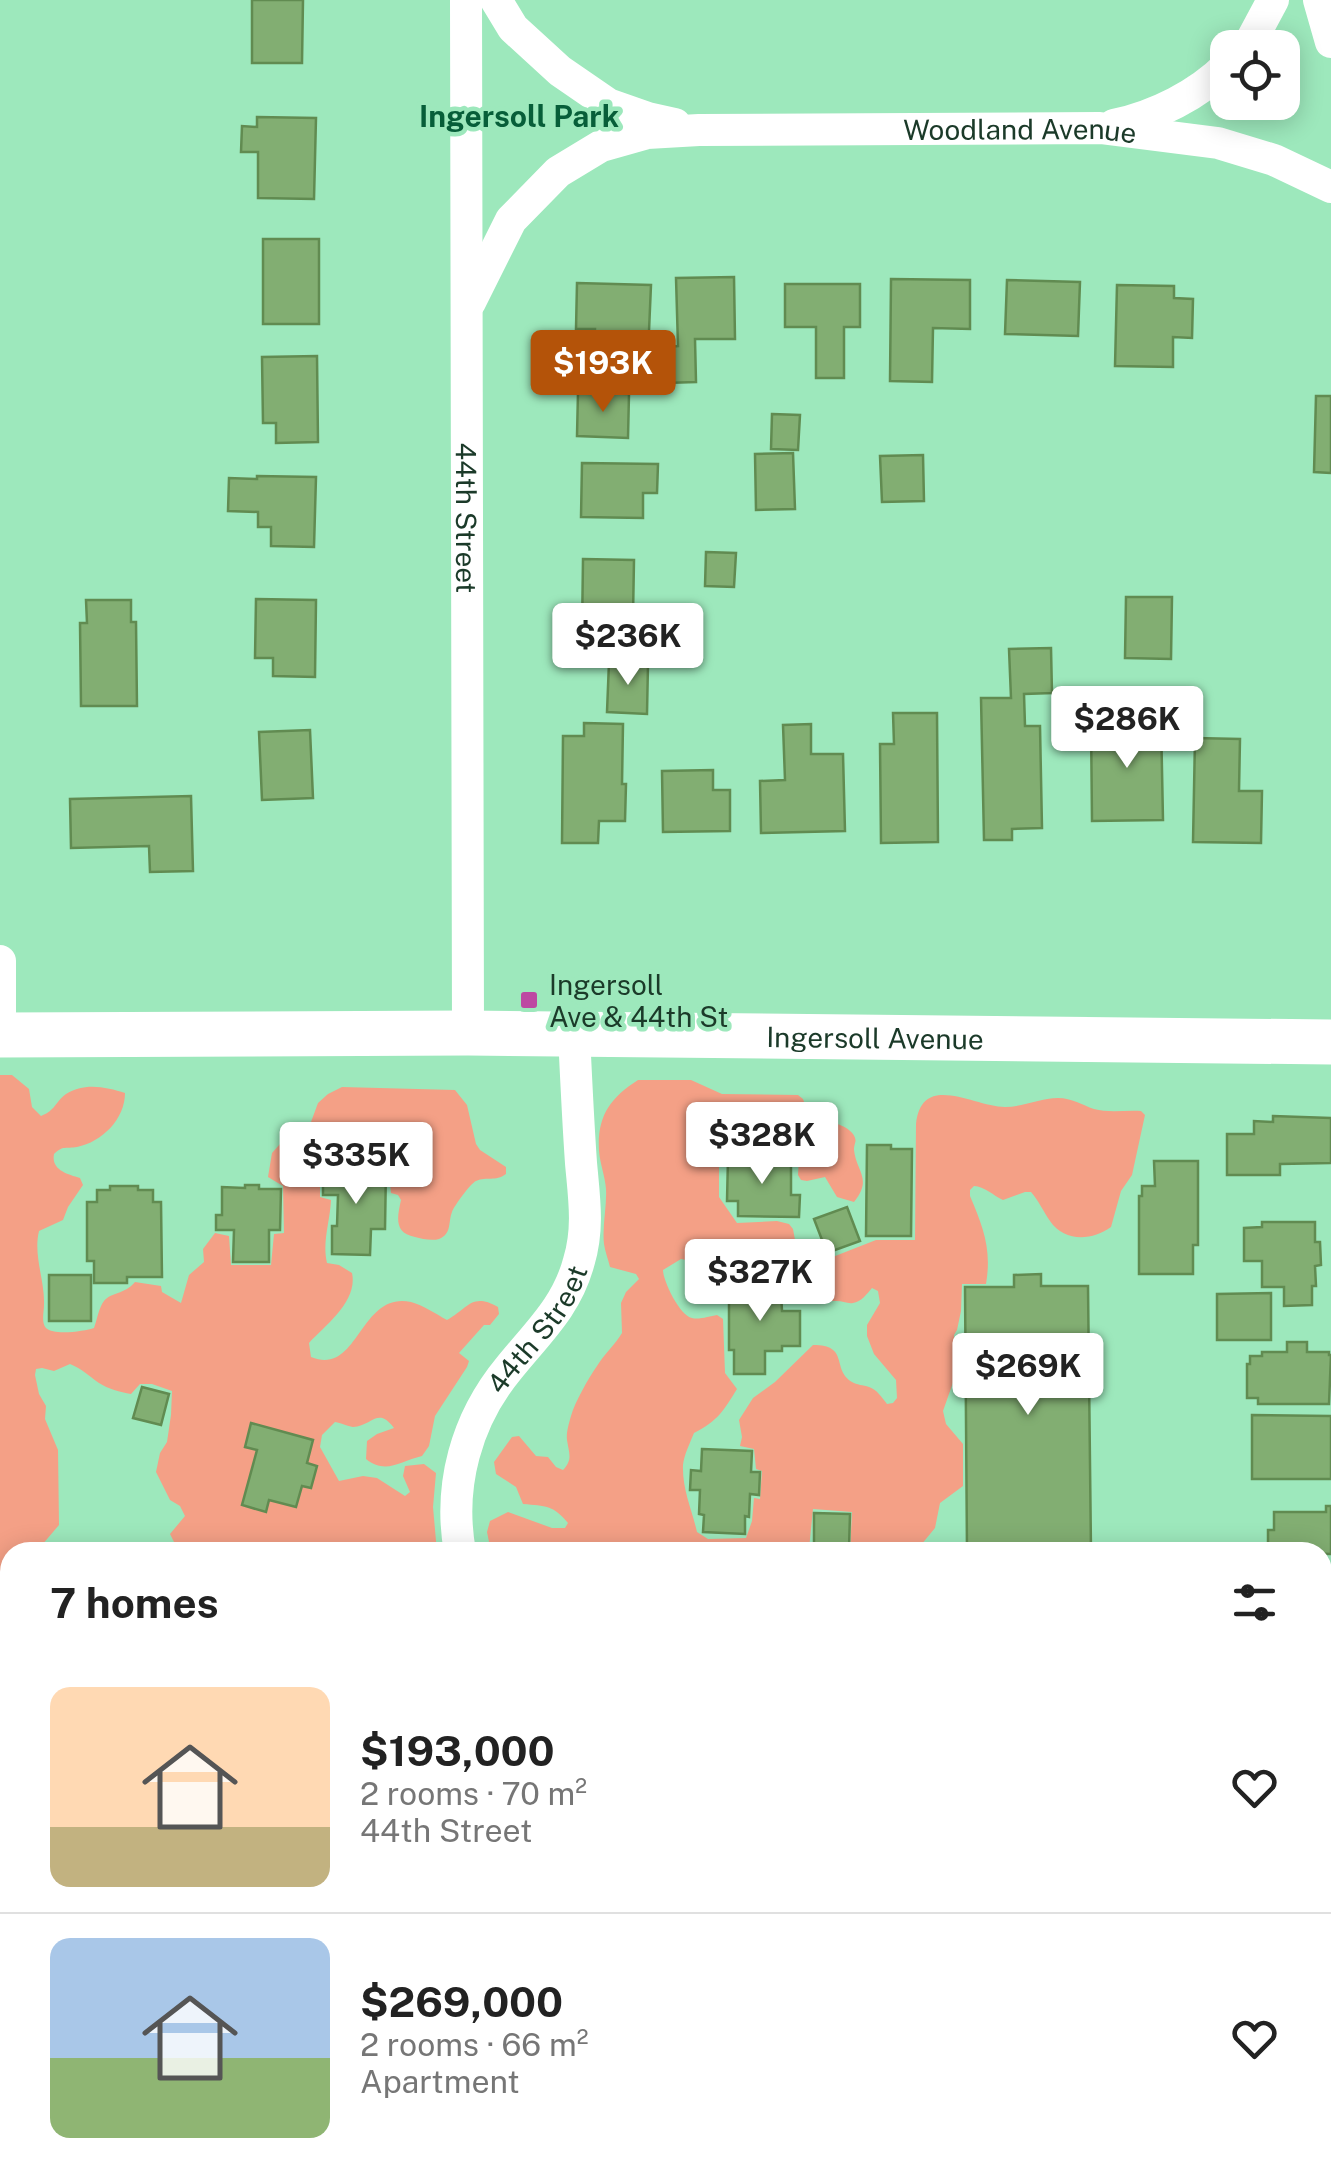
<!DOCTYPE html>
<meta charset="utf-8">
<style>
body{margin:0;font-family:"Public Sans",sans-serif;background:#f2f2f2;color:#222;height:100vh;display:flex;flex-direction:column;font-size:38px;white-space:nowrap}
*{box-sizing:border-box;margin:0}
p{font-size:32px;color:#767676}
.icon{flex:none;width:55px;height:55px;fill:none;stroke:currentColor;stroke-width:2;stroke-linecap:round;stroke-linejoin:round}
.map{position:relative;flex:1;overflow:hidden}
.side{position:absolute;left:0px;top:1542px;width:1332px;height:642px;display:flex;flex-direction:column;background:#fff;border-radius:30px 30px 0 0;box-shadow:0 5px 25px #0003}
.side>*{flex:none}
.tools{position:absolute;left:1210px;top:30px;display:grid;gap:20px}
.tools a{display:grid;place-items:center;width:90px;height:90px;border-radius:20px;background:#fff;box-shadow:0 5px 25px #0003;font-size:50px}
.price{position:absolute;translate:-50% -85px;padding:0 22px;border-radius:10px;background:#fff;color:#222;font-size:32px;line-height:65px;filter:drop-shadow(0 2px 5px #0008)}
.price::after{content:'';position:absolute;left:50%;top:60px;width:30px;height:22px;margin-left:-15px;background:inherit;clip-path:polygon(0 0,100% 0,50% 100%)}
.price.current{background:#b45309;color:#fff}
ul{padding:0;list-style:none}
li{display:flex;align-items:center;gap:30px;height:250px;padding:0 50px}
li+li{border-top:2px solid #e0e0e0}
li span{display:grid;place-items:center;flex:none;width:280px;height:200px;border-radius:20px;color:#555}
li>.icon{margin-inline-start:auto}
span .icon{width:120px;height:120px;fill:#fffc;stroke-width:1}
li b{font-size:42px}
h2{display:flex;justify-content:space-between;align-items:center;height:120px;padding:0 50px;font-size:42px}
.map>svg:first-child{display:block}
</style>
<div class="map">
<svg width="1331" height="2183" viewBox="0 0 1331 2183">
<rect width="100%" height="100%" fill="#9de8bc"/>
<g fill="#f4a086">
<path d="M 0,1075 L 12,1075 L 29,1089 L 32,1107 L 41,1116 C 56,1110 55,1102 66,1094 C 84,1082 107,1087 125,1093 C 125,1119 102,1142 77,1147 C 66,1149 63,1145 54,1154 C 51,1170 67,1174 80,1178 L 83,1185 L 68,1207 L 63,1220 L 39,1231 C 33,1256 45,1280 44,1305 C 44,1311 41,1323 46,1328 C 54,1336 85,1331 94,1328 C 97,1320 99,1307 104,1301 C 111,1292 124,1295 135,1282 L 161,1286 L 162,1292 L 181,1303 L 189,1275 L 204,1262 L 203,1249 L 215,1233 L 229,1236 L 231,1265 L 271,1265 L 274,1234 L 284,1233 L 283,1186 L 268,1177 L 272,1153 L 280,1144 L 307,1127 L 311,1122 L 318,1103 L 328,1094 L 342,1087 L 455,1090 L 467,1105 L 476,1144 L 480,1150 L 506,1167 L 506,1174 C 495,1182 487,1176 476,1181 C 471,1183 454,1206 452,1212 C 448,1222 452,1234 439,1239 C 432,1241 422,1239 415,1237 C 394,1233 397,1218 401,1200 L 398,1195 L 391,1193 L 388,1163 L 320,1162 L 320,1197 L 331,1200 C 330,1222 322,1242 327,1263 L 339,1265 L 352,1273 C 358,1301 327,1324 309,1343 L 311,1357 C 359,1377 359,1291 411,1302 C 423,1305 436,1314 447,1320 C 468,1309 471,1292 498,1307 L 499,1314 L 490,1325 L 484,1325 L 459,1353 L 469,1361 L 467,1367 L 435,1416 L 429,1446 L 422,1456 C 400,1461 386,1475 366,1459 L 367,1441 L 377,1434 L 394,1428 C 378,1406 372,1426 353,1427 C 351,1427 337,1422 335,1422 L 322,1435 L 320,1447 L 339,1481 L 363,1476 L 377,1478 L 405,1496 L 410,1492 L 403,1476 L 405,1466 L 424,1464 L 436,1473 L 433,1507 L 437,1552 L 179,1552 L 170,1534 L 185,1516 L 180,1506 L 170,1500 L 156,1472 L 160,1453 L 167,1442 L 171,1415 L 172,1391 L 152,1384 L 140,1384 L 131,1394 C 120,1392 108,1389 99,1383 C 89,1376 82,1369 70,1364 L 54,1371 L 42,1368 L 36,1369 L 35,1375 L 39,1394 L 46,1406 L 45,1419 L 58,1450 L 59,1525 L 36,1552 L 10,1552 L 10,1597 L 0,1597 Z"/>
<path d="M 638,1080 L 691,1080 L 722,1094 L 798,1095 L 803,1099 L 809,1116 C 822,1120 845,1123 853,1134 C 858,1142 854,1142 854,1150 C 856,1171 873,1179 854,1202 L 837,1197 L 825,1177 L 807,1181 L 801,1180 L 798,1175 L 799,1158 L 783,1147 L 747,1147 L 722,1151 L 719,1157 L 719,1197 L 737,1223 L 777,1221 L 789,1224 L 793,1229 L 795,1240 L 806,1255 L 805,1261 L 788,1269 L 760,1268 L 754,1280 L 728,1278 L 723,1294 L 719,1297 L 709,1292 C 703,1275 701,1262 681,1259 L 663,1270 C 663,1281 680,1316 692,1318 C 699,1320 710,1316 717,1315 L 723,1319 L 725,1373 L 737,1389 C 724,1410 718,1421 694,1433 C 690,1443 684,1455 683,1465 C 682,1489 692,1510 697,1532 L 708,1539 L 746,1538 L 752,1521 L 754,1498 L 760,1499 L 762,1471 L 756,1469 L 754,1449 L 740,1446 L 742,1437 L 739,1420 L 753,1398 L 775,1382 L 813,1345 C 850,1345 831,1369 852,1382 C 857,1385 863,1385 869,1387 C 877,1390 881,1396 887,1404 L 893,1403 L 897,1398 L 896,1380 L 874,1354 L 867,1336 L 867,1325 L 880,1303 L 878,1291 L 872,1288 C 867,1294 861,1302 853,1303 C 848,1304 842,1301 837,1301 C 816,1300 809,1310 791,1295 L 793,1277 L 825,1260 L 876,1240 L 915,1240 L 916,1124 C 922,1071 974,1107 1005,1107 C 1023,1107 1040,1098 1058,1098 C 1072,1098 1082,1105 1094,1109 C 1108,1113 1126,1110 1141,1111 L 1145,1115 L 1132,1175 L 1121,1191 L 1111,1227 C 1092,1241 1064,1242 1050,1221 C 1043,1211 1039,1201 1031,1192 L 1025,1192 L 1003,1200 C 994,1196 984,1186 974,1186 L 970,1190 L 970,1196 C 983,1227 992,1249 986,1284 L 962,1284 L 961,1311 L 957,1330 L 954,1335 L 956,1374 L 943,1411 L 946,1424 L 963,1444 L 963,1486 L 940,1503 L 935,1528 L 921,1545 L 920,1552 L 850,1552 L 852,1512 L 813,1509 L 809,1549 L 819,1552 L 491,1552 L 487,1532 L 490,1521 L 508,1512 L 552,1528 L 565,1528 L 568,1523 C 553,1505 546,1506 523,1504 L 516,1487 L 496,1474 L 494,1462 L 512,1437 L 519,1436 L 536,1456 L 548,1457 L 556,1467 L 563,1470 C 573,1459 569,1454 567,1440 C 566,1433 569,1423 571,1416 C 575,1402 588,1379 597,1366 C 604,1354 615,1345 622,1333 L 621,1303 L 626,1292 L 639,1279 L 636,1274 L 610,1267 C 608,1259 605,1251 604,1244 C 602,1226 607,1207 606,1189 C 605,1176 600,1164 599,1151 C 597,1116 610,1098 638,1080 Z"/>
</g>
<g fill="#82ae72" stroke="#618b51" stroke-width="2.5">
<path d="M 252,0 L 303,0 L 302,63 L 252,63 Z"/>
<path d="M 257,117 L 316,118 L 314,199 L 258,198 L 258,152 L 241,152 L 242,126 L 257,127 Z"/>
<rect x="263" y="239" width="56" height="85"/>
<path d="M 734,277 L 735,339 L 695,339 L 696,382 L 665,383 L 665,347 L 678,346 L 676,278 Z"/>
<path d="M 891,279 L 970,280 L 970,329 L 933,328 L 932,382 L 890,381 Z"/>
<path d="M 1007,280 L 1080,282 L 1078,336 L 1005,334 Z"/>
<path d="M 577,283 L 651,285 L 648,354 L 594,352 L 595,329 L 576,329 Z"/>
<path d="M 785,284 L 860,284 L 860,327 L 844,327 L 844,378 L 816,378 L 816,327 L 785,327 Z"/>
<path d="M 1117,285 L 1174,286 L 1174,298 L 1193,299 L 1192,338 L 1173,337 L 1173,367 L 1115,366 Z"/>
<path d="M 317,356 L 318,442 L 276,443 L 276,423 L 263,423 L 262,357 Z"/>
<path d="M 578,392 L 629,394 L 628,438 L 577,436 Z"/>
<path d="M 1316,396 L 1331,396 L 1331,473 L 1314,472 Z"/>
<path d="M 772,414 L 800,415 L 798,450 L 771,449 Z"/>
<path d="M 793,453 L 795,509 L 756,510 L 755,454 Z"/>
<path d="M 923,455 L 924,501 L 882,502 L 880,456 Z"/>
<path d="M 582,463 L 658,464 L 657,493 L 643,493 L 643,518 L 581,517 Z"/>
<path d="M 257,476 L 316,477 L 314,547 L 271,546 L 271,527 L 258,527 L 258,512 L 228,511 L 229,478 L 257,479 Z"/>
<path d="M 706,552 L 736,553 L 734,587 L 705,586 Z"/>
<path d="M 583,559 L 634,560 L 633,616 L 618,616 L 618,634 L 582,633 Z"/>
<path d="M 1126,597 L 1172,597 L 1171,659 L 1125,658 Z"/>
<path d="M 256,599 L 316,600 L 315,677 L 273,676 L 273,658 L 255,658 Z"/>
<path d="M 86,600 L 131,600 L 131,622 L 136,622 L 137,706 L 81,706 L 80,623 L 87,623 Z"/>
<path d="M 1051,648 L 1052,693 L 1024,694 L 1025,726 L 1040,726 L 1042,828 L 1012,829 L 1012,840 L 984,840 L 981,698 L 1011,698 L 1009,649 Z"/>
<path d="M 609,662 L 648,664 L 647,714 L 607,712 Z"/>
<path d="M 893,713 L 937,713 L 938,842 L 881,843 L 880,744 L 894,744 Z"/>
<path d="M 1161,720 L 1163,820 L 1092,821 L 1091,722 Z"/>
<path d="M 584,723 L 623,724 L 622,784 L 626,784 L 625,821 L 599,821 L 598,843 L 562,843 L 563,736 L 584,736 Z"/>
<path d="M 811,724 L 811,754 L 843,754 L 845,831 L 761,833 L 760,781 L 785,780 L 783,725 Z"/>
<path d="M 310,730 L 313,798 L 262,800 L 259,732 Z"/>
<path d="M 1195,738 L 1240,739 L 1239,791 L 1262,791 L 1261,843 L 1193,842 Z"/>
<path d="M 713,770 L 713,790 L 730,790 L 730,831 L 663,832 L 662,771 Z"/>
<path d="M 191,796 L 193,871 L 150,872 L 149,846 L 71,848 L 70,799 Z"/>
<path d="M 1273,1116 L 1331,1118 L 1331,1163 L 1280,1164 L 1280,1175 L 1227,1175 L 1227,1134 L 1254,1134 L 1254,1121 L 1273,1122 Z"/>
<path d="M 867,1145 L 891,1145 L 891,1149 L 912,1149 L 911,1236 L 866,1236 Z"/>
<path d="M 728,1158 L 791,1159 L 791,1195 L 800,1195 L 799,1217 L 738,1216 L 738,1201 L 727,1201 Z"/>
<path d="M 1154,1161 L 1198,1161 L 1198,1245 L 1193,1245 L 1193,1274 L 1139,1274 L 1139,1196 L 1142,1196 L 1142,1186 L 1155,1186 Z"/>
<path d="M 323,1167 L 386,1168 L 385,1229 L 371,1229 L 370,1255 L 332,1254 L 332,1226 L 337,1226 L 338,1195 L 323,1195 Z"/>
<path d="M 245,1185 L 259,1185 L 259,1189 L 281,1189 L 280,1230 L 269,1230 L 269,1262 L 233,1262 L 234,1230 L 216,1230 L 216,1215 L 222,1215 L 222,1187 L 245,1188 Z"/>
<path d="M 110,1186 L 138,1186 L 138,1190 L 153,1190 L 153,1202 L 161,1202 L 162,1277 L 127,1277 L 127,1283 L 94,1283 L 94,1261 L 87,1261 L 87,1202 L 97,1202 L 97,1190 L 110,1190 Z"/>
<path d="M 847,1207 L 860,1241 L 827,1253 L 814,1219 Z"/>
<path d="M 1262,1222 L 1315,1222 L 1315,1242 L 1320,1242 L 1321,1265 L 1315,1266 L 1316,1286 L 1312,1286 L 1312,1305 L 1284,1306 L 1284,1287 L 1262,1287 L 1262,1261 L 1244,1261 L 1244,1228 L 1262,1227 Z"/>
<path d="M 759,1273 L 780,1274 L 782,1311 L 800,1311 L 800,1346 L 782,1346 L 782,1351 L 765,1351 L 765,1374 L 734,1374 L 734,1350 L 729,1350 L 729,1285 L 759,1285 Z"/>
<path d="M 1041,1274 L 1041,1286 L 1088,1286 L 1091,1552 L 967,1552 L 965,1287 L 1014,1287 L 1014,1275 Z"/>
<rect x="49" y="1275" width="42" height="46"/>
<path d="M 1271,1293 L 1271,1340 L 1217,1340 L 1217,1294 Z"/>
<path d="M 1287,1342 L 1307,1342 L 1307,1352 L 1329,1352 L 1329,1355 L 1331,1355 L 1329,1404 L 1258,1404 L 1258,1398 L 1247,1398 L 1247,1364 L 1250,1364 L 1250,1356 L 1262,1356 L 1262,1352 L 1287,1352 Z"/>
<path d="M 142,1387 L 169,1394 L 161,1425 L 133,1418 Z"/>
<path d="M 1252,1415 L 1331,1416 L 1331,1479 L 1252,1479 Z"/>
<path d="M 251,1423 L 313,1440 L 307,1463 L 317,1466 L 311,1488 L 302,1486 L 296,1507 L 269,1500 L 266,1512 L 242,1505 L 257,1450 L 245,1447 Z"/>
<path d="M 702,1449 L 752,1451 L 751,1472 L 760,1472 L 759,1495 L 750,1494 L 749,1517 L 745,1516 L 745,1534 L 703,1532 L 704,1515 L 699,1514 L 700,1490 L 690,1490 L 691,1470 L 701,1471 Z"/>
<path d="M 1326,1506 L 1331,1506 L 1331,1554 L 1268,1552 L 1268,1530 L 1274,1530 L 1274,1512 L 1326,1512 Z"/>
<path d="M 814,1513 L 850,1514 L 849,1548 L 814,1546 Z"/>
<rect x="0" y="1602" width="10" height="121"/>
</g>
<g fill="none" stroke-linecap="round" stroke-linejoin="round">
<g stroke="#fff" stroke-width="32">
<path id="s1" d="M 466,0 L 468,1033"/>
<path d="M 496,0 L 513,28 L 560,71 L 608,104 L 648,118 L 675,124"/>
<path d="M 1319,0 L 1331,42"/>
<path d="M 1244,48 L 1251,41 L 1273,0"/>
<path d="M 1114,125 C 1156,116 1198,95 1228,65"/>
<path id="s2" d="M 470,302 L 511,220 L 558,172 L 601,146 L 647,133 L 699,130 L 1100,128 L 1218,143 L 1274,160 L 1331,187"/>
<path d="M 0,961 L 0,1035"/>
<path id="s3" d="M 460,1552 C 448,1486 466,1420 509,1368 C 537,1333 567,1307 579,1261 C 589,1228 584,1197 581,1163 C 578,1120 576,1077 574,1034"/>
<path d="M 26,2175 L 26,2183"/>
<path d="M 690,2175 L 690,2183"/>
</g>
<g stroke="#fff" stroke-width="45">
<path id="s4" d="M 0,1035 L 468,1033 L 1331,1042"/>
<path d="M 0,2113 L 10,2114"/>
<path d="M 1322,2119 L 1331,2119"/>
</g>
</g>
<rect fill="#bd49a2" stroke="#9de8bc" stroke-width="4" x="519" y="990" width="20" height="20" rx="5"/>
<g text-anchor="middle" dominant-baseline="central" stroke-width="9" stroke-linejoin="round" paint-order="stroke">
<g font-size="28" fill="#1b3a29" stroke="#9de8bc">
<text stroke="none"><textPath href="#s2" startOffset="630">Woodland Avenue</textPath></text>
<text stroke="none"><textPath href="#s1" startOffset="518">44th Street</textPath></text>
<text stroke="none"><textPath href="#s4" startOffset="875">Ingersoll Avenue</textPath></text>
<text stroke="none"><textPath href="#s3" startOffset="245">44th Street</textPath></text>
</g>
<g font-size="28" fill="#1b3a29" stroke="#9de8bc" text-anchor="start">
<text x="549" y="984">Ingersoll<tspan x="549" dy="32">Ave &amp; 44th St</tspan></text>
</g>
<g font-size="30" font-weight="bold" fill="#075e39" stroke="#9de8bc">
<text x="519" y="116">Ingersoll Park</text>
</g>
</g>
</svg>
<div class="tools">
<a><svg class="icon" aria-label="locate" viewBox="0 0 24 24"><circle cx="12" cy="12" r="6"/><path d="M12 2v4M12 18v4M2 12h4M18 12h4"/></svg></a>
</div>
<b class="price current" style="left:603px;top:415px">$193K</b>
<b class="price" style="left:628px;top:688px">$236K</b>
<b class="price" style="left:1127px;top:771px">$286K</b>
<b class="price" style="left:762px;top:1187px">$328K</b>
<b class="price" style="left:356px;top:1207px">$335K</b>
<b class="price" style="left:760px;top:1324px">$327K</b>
<b class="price" style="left:1028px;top:1418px">$269K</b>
<section class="side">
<h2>7 homes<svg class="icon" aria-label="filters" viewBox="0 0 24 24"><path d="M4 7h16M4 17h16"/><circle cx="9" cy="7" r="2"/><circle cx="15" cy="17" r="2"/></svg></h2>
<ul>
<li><span style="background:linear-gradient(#ffd9b3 70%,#c2b280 0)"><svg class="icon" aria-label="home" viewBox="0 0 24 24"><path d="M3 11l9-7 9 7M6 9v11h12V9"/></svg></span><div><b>$193,000</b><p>2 rooms · 70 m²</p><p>44th Street</p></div><svg class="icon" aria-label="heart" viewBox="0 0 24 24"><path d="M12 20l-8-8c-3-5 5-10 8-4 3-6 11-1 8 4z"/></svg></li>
<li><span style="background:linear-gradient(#a9c7e8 60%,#8fb573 0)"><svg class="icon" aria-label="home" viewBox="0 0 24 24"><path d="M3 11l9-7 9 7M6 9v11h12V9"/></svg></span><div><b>$269,000</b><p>2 rooms · 66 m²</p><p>Apartment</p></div><svg class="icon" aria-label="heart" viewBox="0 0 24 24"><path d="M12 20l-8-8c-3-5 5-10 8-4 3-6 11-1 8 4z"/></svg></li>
</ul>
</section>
</div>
